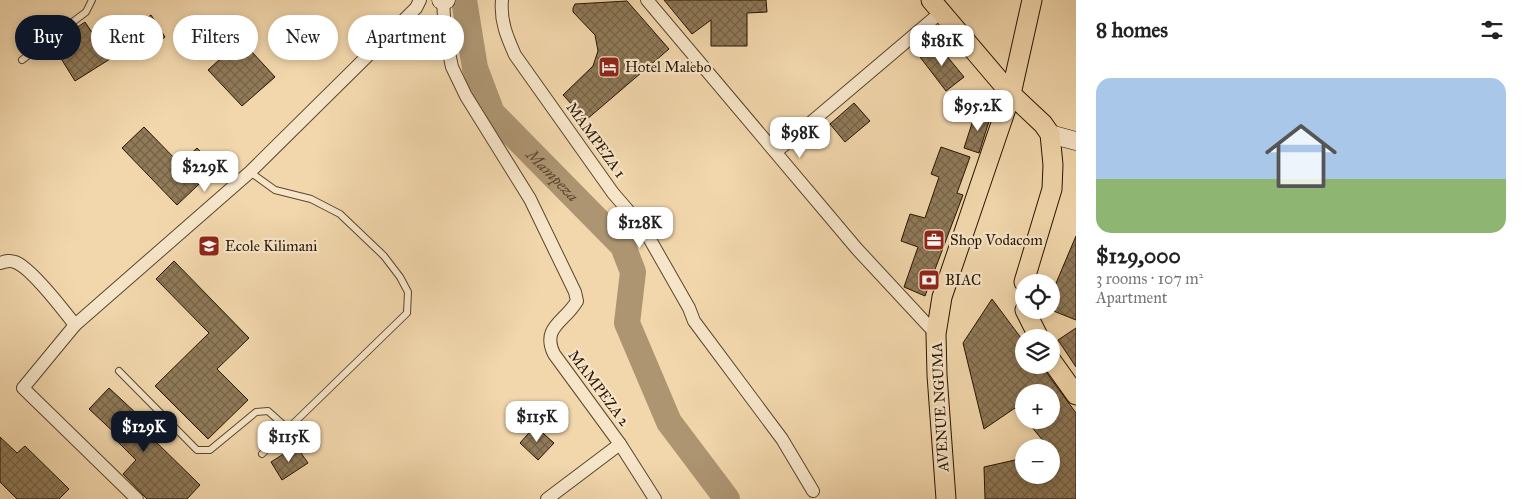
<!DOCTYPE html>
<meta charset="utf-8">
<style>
body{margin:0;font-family:"IM FELL Great Primer",serif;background:#f2f2f2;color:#222;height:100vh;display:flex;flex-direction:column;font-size:19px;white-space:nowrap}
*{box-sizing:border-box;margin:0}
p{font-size:16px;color:#767676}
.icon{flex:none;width:28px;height:28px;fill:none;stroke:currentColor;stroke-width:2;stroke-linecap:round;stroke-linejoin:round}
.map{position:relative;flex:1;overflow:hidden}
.panel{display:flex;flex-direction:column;background:#fff;width:450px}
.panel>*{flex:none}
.hud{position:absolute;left:15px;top:15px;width:475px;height:45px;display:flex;gap:10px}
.buttons{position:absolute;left:1015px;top:274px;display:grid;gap:10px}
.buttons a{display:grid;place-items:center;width:45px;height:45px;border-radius:50%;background:#fff;box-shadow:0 2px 8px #0003;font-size:25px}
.price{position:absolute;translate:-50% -42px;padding:0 11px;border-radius:10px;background:#fff;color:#222;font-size:16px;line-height:32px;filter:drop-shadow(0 1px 2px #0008)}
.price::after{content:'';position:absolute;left:50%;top:30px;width:15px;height:11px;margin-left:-8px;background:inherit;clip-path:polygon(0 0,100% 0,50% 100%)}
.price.selected{background:#111827;color:#fff}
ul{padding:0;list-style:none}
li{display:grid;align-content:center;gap:10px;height:265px;padding:0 20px}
li span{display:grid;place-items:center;height:155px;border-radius:15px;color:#555}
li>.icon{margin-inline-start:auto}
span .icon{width:90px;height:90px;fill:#fffc;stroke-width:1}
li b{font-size:21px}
h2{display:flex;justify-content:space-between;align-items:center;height:60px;padding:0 20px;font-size:21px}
.tag{padding:0 18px;border-radius:22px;background:#fff;box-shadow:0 2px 8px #0003;font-size:18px;line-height:45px}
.tag.selected{background:#111827;color:#fff}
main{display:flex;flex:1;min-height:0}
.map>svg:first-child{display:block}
</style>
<main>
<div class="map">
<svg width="1076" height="499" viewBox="0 0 1076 499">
<defs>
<pattern id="building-cross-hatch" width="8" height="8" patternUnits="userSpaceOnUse" patternTransform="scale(1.25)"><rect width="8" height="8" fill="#907a59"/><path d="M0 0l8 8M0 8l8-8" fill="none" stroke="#756347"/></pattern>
</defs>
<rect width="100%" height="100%" fill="#f2d7ac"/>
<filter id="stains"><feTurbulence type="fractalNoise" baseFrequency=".004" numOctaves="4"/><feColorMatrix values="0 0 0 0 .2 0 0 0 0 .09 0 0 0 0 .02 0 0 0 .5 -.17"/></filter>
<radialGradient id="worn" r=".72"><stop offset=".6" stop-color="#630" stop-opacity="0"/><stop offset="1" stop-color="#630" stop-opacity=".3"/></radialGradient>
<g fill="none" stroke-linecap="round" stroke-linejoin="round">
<path stroke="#ad9572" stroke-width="26" id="s1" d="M 464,0 L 475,68 L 492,113 L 623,246 L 633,272 L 627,323 L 669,422 L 727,499"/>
</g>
<g fill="url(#building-cross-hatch)" stroke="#261500">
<path d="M 664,0 L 766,0 L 767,12 L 747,13 L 747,46 L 711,46 L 711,20 L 692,34 Z"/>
<path d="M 627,1 L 669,49 L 586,120 L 563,95 L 593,66 L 598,51 L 595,35 L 573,12 L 573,8 L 575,4 Z"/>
<path d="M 151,15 L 165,37 L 151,48 L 153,51 L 144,57 L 126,32 Z"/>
<path d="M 85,22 L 110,59 L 75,81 L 52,44 Z"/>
<path d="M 241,40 L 275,77 L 242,106 L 208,70 Z"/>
<path d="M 937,44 L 964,77 L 946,91 L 920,57 Z"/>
<path d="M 854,103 L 870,121 L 845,142 L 830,124 Z"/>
<path d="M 976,111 L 991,115 L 979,153 L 964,148 Z"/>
<path d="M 144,127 L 180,164 L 197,148 L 216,168 L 177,205 L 122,148 Z"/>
<path d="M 941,147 L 970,157 L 957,193 L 963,195 L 925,296 L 904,287 L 918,247 L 901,241 L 910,214 L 925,218 L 939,177 L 931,174 Z"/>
<path d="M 1076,236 L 1076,320 L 1051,310 L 1051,295 Z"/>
<path d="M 174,261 L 249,338 L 217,369 L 248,400 L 208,439 L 155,386 L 209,333 L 156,279 Z"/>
<path d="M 992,299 L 1024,342 L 1024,365 L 1041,365 L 1076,413 L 1076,499 L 985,499 L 984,467 L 1024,458 L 1024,475 L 1051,475 L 1052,452 L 1051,448 L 1049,448 L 1026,420 L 1051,420 L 1051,392 L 1024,392 L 1024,418 L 1015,408 L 984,429 L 963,343 Z"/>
<path d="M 1076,328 L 1076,367 L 1058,340 Z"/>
<path d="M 109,388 L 137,414 L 135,416 L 156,438 L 154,440 L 200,485 L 187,499 L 147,499 L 123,474 L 136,460 L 116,440 L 119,437 L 89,409 Z"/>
<path d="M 535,426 L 554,443 L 538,460 L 520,443 Z"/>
<path d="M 0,437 L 17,453 L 25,446 L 69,489 L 59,499 L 17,499 L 0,482 Z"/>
<path d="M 296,446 L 308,463 L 282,480 L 271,462 Z"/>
</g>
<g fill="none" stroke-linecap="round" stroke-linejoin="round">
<g stroke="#59462b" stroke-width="8">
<g id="lane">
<path d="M 22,60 L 86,12 L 92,0"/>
<path d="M 250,172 L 275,190 L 311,199 L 340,214 L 384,256 L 400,277 L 408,292 L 407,313 L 262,454"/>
<path d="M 119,371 L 197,450 L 210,450 L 256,412 L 268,411 L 288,429"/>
</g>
</g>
<g stroke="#59462b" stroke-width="14">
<g id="street">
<path d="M 443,0 L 445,34 L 452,67 L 466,96 L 530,199 L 575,292 L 577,301 C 565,322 541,327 554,354 L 620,444 L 655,499"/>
<path d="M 502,0 C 500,21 507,37 515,55 L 613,193 L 644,229 L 689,308 L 694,321 L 782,439 L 813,491"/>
<path d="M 647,0 L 857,249 L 936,334"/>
<path d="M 776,152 L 940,13"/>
<path d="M 0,263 C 6,261 10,260 15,262 C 30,267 65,312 75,325 L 250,172 L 416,8 L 420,0"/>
<path d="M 75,325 L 23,388 L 137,499"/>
<path d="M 547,499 L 620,444"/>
</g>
</g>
<g stroke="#261500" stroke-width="19">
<g id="secondary">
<path d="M 441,0 L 446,0"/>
<path d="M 1050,134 L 1076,141"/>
</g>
</g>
<g stroke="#261500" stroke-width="21">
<g id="primary">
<path d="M 931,0 L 1011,94 L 1043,124 L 1050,134 L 1053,165 L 1052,189 L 1024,282"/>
<path d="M 1025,310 L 1039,338"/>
<path d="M 1051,360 L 1076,395"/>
<path d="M 946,499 L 937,375 L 936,334 L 942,297 L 1011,94 L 1032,0"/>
</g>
</g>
<use href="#lane" stroke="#f7e5c9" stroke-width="6"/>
<use href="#street" stroke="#f7e5c9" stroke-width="12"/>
<use href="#secondary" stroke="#f7e5c9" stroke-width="18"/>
<use href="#primary" stroke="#f2d7ac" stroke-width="19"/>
</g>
<defs>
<g id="hotel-square" transform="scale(1.125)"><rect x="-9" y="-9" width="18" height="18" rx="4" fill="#8f2418" stroke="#f7e5c9"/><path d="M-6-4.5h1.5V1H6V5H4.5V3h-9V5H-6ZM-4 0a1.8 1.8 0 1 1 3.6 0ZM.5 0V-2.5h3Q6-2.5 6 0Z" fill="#fff"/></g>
<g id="office-square" transform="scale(1.125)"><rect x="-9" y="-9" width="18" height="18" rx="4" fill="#8f2418" stroke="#f7e5c9"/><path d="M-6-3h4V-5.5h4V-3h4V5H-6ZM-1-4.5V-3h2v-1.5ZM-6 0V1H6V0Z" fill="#fff"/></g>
<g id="school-square" transform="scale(1.125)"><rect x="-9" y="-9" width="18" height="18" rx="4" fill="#8f2418" stroke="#f7e5c9"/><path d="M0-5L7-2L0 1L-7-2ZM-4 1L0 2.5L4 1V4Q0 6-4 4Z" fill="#fff"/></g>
<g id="bank-square" transform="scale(1.125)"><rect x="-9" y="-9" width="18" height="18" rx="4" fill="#8f2418" stroke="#f7e5c9"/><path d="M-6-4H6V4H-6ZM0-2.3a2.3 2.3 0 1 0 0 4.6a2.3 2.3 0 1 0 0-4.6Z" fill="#fff"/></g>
</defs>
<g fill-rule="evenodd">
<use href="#hotel-square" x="609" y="67"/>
<use href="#office-square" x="934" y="240"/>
<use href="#school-square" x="209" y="246"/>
<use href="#bank-square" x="929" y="280"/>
</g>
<g text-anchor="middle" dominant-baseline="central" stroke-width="4.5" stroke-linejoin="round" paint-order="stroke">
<g font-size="15" fill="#261500" stroke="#f7e5c9" text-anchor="start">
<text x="625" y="67">Hotel Malebo</text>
<text x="950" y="240">Shop Vodacom</text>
<text x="225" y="246">Ecole Kilimani</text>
<text x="945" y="280">BIAC</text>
</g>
<g font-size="15" fill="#261500" stroke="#f7e5c9">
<text transform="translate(596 140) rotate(54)">MAMPEZA 1</text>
<text transform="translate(599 388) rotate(53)">MAMPEZA 2</text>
<text transform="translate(940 407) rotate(-93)">AVENUE NGUMA</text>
</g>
<g font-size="16" font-style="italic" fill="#5c482e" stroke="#f7e5c9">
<text stroke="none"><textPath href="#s1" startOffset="204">Mampeza</textPath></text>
</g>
</g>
<rect width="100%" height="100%" filter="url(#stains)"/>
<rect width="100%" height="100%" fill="url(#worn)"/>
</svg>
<div class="buttons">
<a><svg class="icon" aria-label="locate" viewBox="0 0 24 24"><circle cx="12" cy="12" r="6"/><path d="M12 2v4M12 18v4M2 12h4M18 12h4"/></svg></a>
<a><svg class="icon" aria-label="layers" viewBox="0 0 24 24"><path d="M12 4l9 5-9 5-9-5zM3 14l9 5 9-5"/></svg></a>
<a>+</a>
<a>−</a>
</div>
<b class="price" style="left:942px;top:67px">$181K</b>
<b class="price" style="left:978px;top:132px">$95.2K</b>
<b class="price" style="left:800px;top:159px">$98K</b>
<b class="price" style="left:205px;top:193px">$229K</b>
<b class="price" style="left:640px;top:249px">$128K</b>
<b class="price" style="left:537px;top:443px">$115K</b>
<b class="price selected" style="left:144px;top:453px">$129K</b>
<b class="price" style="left:289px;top:463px">$115K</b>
<div class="hud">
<a class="tag selected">Buy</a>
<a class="tag">Rent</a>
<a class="tag">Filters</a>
<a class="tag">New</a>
<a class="tag">Apartment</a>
</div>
</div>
<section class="panel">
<h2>8 homes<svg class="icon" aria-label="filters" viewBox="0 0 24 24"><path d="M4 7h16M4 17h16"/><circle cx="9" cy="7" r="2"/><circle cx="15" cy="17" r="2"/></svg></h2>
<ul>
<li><span style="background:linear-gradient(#a9c7e8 65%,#8fb573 0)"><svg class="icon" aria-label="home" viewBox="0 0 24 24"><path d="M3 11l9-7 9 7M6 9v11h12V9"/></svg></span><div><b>$129,000</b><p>3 rooms · 107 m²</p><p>Apartment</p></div></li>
</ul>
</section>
</main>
